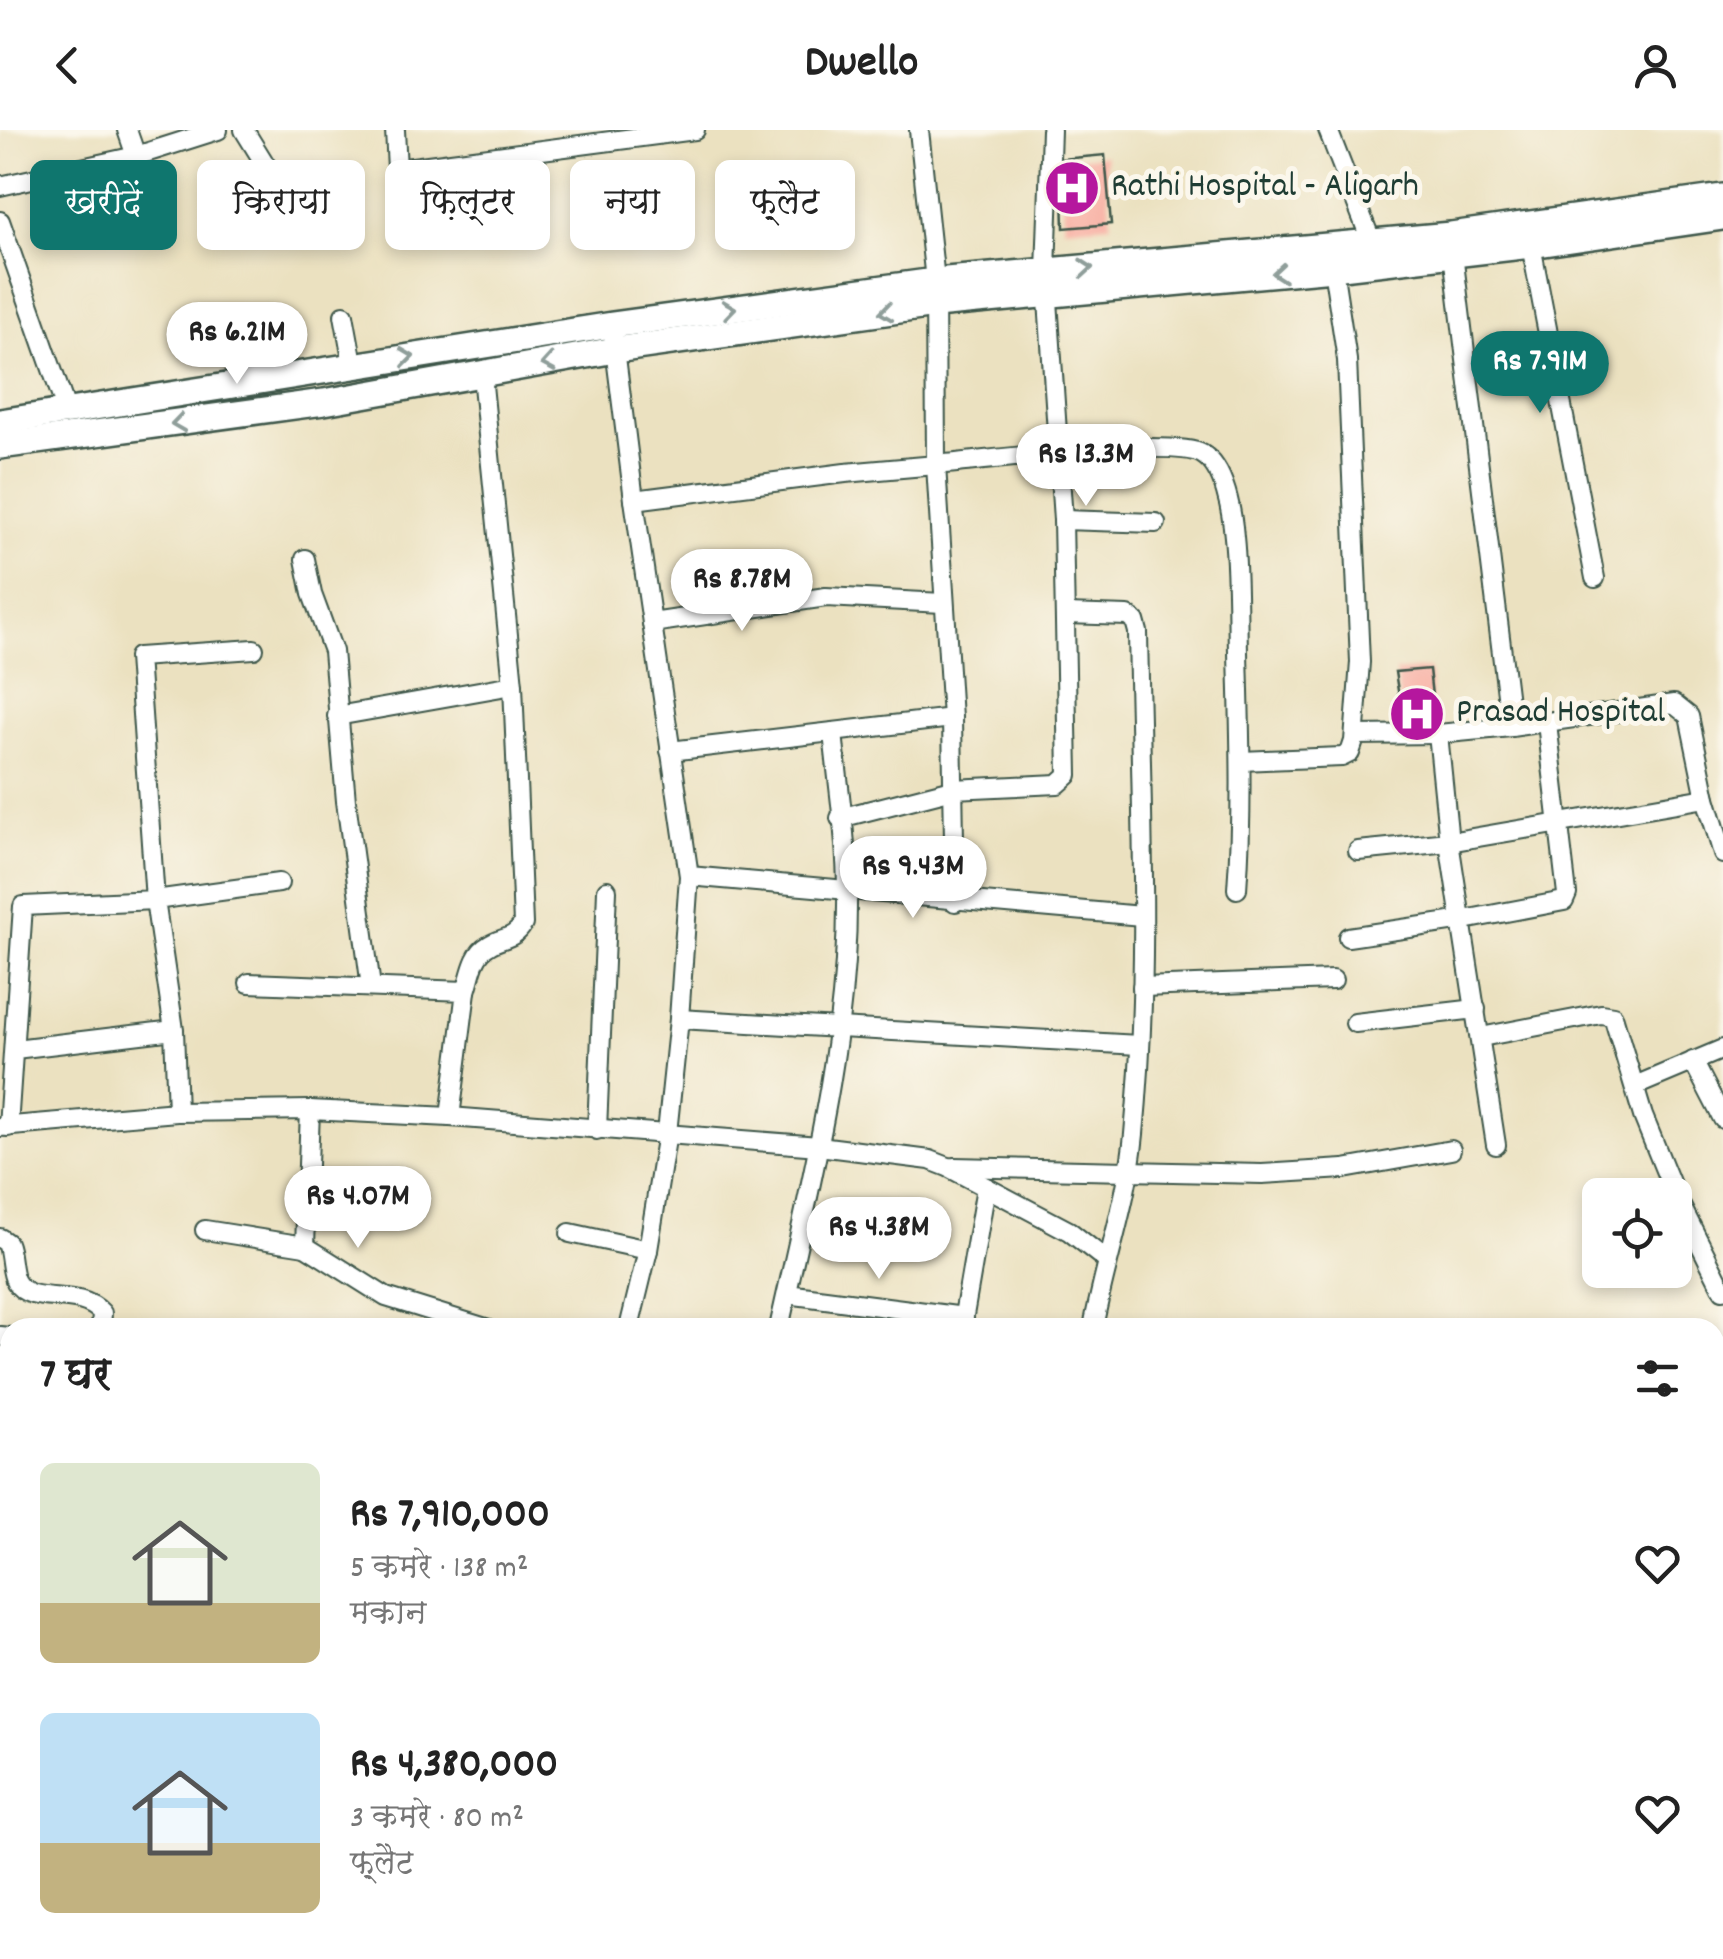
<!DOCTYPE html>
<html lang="hi">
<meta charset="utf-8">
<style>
body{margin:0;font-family:Dekko,"Playpen Sans Deva",sans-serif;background:#f6f6f6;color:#222;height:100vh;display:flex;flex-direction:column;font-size:38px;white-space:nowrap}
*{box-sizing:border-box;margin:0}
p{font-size:32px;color:#767676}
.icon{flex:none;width:55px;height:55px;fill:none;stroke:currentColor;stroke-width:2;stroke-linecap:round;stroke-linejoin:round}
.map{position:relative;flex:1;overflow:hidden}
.panel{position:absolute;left:0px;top:1188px;width:1725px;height:642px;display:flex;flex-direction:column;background:#fff;border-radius:30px 30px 0 0;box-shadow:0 5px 15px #0003}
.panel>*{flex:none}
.guide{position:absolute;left:30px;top:30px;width:1000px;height:90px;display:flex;gap:20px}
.fabs{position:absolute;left:1582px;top:1048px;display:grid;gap:20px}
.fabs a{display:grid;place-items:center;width:110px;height:110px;border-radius:15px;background:#fff;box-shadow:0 5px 15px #0003;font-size:50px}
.price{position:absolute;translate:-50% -85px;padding:0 22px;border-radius:35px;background:#fff;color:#222;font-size:32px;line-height:65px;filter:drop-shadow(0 2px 5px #0008)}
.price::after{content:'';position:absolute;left:50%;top:60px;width:30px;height:22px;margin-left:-15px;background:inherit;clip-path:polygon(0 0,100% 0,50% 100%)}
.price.current{background:#0f766e;color:#fff}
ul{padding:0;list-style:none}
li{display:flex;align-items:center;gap:30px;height:250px;padding:0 40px}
li span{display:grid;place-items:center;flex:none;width:280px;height:200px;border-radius:15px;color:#555}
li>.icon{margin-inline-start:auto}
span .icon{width:120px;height:120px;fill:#fffc;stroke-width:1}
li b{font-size:42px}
h2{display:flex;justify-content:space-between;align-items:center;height:120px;padding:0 40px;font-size:42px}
.tag{padding:0 35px;border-radius:15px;background:#fff;box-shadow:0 5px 15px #0003;font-size:35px;line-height:90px}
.tag.current{background:#0f766e;color:#fff}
header{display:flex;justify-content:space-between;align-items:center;height:130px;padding:0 40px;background:#fff;font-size:45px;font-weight:800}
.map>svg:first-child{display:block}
</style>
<header><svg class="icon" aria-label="back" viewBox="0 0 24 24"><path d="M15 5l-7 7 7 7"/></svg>Dwello<svg class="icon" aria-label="person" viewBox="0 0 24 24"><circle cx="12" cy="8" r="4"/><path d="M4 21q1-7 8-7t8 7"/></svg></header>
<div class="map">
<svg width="1723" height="1829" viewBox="0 0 1723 1829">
<rect width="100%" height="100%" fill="#fbf7ec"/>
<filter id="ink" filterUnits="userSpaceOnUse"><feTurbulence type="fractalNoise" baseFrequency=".01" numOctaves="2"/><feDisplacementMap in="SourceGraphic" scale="20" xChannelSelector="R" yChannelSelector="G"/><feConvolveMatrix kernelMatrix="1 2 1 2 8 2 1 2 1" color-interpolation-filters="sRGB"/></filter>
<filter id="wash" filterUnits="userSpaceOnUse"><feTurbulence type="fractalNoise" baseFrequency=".0048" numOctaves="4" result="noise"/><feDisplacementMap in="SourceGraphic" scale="40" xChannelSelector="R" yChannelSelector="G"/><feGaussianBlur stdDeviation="2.25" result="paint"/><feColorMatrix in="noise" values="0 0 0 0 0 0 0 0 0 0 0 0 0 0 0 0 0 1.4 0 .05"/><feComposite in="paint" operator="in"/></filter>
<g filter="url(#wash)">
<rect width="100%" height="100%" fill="#ebe1c0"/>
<g id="blocks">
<g fill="#f8a99c">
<path d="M 1105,25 L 1111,94 L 1064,98 L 1062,29 Z"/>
<path d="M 1429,539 L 1435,592 L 1403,592 L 1395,542 Z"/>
</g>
</g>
</g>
<g filter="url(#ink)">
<use href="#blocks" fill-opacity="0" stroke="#3e5649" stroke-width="2.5"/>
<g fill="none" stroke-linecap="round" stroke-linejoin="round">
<g stroke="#3e5649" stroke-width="22">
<g id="street">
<path d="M 127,0 L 136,26"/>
<path d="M 244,0 L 304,97"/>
<path d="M 395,0 L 397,39 L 695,0"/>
<path d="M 1328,0 L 1372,113"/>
<path d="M 0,56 L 136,26 L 218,0"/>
<path d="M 0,91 L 67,282"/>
<path d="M 1531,115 L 1595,448"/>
<path d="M 1453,124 L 1511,597"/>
<path d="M 344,185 L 353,234"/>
<path d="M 612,195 L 634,370 L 689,746 L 679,889 L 667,1003 L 648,1120 L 629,1198"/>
<path d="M 634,370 L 845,343 L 936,335 L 935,151 L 919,0"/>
<path d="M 1063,390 L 1156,393"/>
<path d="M 305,429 L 312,464 L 333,521 L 346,671 L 371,857"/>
<path d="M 1066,484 L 1128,486 L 1135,491 L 1138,502 C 1141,669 1150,838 1134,1004 C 1128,1070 1105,1133 1093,1198"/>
<path d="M 652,493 L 826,467 L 943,473"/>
<path d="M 337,586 L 513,555"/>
<path d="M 952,588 L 955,772"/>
<path d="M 1438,604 L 1449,712 L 1496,1015"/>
<path d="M 1355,605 L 1438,604 L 1511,597 L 1674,574 L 1689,586 L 1706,668 L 1723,724"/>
<path d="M 670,621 L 952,588 L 936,335 C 981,331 1172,307 1202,324 C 1225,337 1232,383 1234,407 C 1238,445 1237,484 1238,522 C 1240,601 1243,680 1237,759"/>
<path d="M 1241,631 L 1342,627 L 1350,623 L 1354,611 L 1360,532 L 1347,230 L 1333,138"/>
<path d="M 840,688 L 953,659 L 1058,654 L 1068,645 L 1063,390 L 1046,141 L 1051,0"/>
<path d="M 1358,721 L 1449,712 L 1706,668"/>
<path d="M 689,746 L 1142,786"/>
<path d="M 1348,807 L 1464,790 L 1564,771 L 1567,764 L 1547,593"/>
<path d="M 249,853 L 466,861 L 450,987"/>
<path d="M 1142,857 L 1333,850"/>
<path d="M 466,861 C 471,847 473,824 488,816 C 501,807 514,810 523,794 L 513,555 L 482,245"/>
<path d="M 679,889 L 1139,915"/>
<path d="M 1355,893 L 1476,879"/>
<path d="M 1481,907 L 1601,884 L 1613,886 L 1643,986 L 1674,1062 L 1723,1160"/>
<path d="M 15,919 L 174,900"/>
<path d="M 1693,931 L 1723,989"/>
<path d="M 1635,956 L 1723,919"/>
<path d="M 177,982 L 174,900 L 155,770 L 279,753"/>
<path d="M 0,997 L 177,982 L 310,980 L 450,987 L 819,1016 L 930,1030 L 948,1037 L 1069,1101 L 1106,1130"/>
<path d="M 8,997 L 23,776 L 155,770 L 138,527 L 254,519"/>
<path d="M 597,1000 L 607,760"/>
<path d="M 954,1037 L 1262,1044 L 1344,1039 L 1451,1020"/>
<path d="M 205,1100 L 305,1116 L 310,980"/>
<path d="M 570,1103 L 648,1120"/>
<path d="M 0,1108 L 7,1113 C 12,1125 10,1142 16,1152 C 31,1178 78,1156 102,1183 L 101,1198"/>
<path d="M 305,1116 L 386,1167 L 486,1198"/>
<path d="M 787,1164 L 964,1187"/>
<path d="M 962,1197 L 986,1057"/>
<path d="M 779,1198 C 810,1057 849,906 847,762 C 847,709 838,655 833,602"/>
<path d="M 0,1206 L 10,1207"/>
<path d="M 0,1293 L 10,1296"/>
<path d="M 0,1406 L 10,1409"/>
<path d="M 1715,1483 L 1723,1478"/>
<path d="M 0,1537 L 10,1539"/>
<path d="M 1715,1569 L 1723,1580"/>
<path d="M 0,1664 L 10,1670"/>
<path d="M 1306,1820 L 1315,1829"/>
<path d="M 12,1829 L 19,1820"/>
<path d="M 257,1829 L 264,1820"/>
<path d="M 410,1829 L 414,1820"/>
<path d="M 500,1829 L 504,1820"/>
<path d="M 649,1829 L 653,1820"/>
<path d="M 835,1829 L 838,1820"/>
<path d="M 948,1829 L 951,1820"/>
<path d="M 1060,1829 L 1063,1820"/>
<path d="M 1183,1829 L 1191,1820"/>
<path d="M 1455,1829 L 1462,1820"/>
<path d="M 1595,1829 L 1602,1820"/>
</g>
</g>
<g stroke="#3e5649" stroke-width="30">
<g id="secondary">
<path d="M 0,292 L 612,195 L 935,151 L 1451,105 L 1723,67"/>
<path d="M 0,316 L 324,272 L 615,220 L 935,175 L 1333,138 L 1531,115 L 1723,87"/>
</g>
</g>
<use href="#street" stroke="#fff" stroke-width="18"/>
<use href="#secondary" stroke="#fff" stroke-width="25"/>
</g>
<defs><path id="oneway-chevron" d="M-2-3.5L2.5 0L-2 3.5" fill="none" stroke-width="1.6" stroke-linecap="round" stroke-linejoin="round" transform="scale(2.5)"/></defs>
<g stroke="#8f9e9a">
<use href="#oneway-chevron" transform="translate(1086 138) rotate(-5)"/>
<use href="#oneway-chevron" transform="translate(1279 143) rotate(175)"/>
<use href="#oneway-chevron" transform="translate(729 179) rotate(-8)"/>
<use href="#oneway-chevron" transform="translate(886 182) rotate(172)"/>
<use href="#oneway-chevron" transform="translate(407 227) rotate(-7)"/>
<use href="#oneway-chevron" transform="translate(548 233) rotate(170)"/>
<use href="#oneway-chevron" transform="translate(178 293) rotate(172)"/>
</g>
</g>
<defs>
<g id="hospital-disc" transform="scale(2.875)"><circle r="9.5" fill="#b5179e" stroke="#fbf7ec"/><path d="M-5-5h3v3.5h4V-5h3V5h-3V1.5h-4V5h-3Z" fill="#fff"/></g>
</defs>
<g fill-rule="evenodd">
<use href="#hospital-disc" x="1072" y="58"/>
<use href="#hospital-disc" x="1417" y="584"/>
</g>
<g text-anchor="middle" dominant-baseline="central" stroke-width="10" stroke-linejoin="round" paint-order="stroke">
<g font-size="35" fill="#1f3d34" stroke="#fbf7ec" text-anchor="start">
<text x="1111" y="58">Rathi Hospital - Aligarh</text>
<text x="1456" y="584">Prasad Hospital</text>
</g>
</g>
</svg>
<div class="fabs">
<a><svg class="icon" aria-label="locate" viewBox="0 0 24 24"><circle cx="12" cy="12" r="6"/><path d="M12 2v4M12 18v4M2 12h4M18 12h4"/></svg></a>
</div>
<b class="price" style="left:237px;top:257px">Rs 6.21M</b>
<b class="price current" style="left:1540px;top:286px">Rs 7.91M</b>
<b class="price" style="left:1086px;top:379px">Rs 13.3M</b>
<b class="price" style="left:742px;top:504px">Rs 8.78M</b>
<b class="price" style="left:913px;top:791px">Rs 9.43M</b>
<b class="price" style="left:358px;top:1121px">Rs 4.07M</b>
<b class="price" style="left:879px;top:1152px">Rs 4.38M</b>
<div class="guide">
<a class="tag current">खरीदें</a>
<a class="tag">किराया</a>
<a class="tag">फ़िल्टर</a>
<a class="tag">नया</a>
<a class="tag">फ़्लैट</a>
</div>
<section class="panel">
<h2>7 घर<svg class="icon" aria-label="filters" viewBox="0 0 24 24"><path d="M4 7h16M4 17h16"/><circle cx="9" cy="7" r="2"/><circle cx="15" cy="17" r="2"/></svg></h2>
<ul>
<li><span style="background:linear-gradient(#dfe7d0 70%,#c2b280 0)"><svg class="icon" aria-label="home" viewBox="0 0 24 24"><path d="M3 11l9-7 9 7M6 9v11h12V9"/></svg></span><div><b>Rs 7,910,000</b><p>5 कमरे · 138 m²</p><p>मकान</p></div><svg class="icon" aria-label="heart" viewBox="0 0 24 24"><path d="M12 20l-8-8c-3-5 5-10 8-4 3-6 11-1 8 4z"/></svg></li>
<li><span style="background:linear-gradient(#bfe0f5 65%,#c2b280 0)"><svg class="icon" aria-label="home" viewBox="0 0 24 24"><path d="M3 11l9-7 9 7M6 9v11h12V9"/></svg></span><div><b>Rs 4,380,000</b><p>3 कमरे · 80 m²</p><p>फ़्लैट</p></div><svg class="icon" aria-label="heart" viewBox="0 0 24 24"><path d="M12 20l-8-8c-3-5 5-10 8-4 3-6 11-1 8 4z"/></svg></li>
</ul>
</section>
</div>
